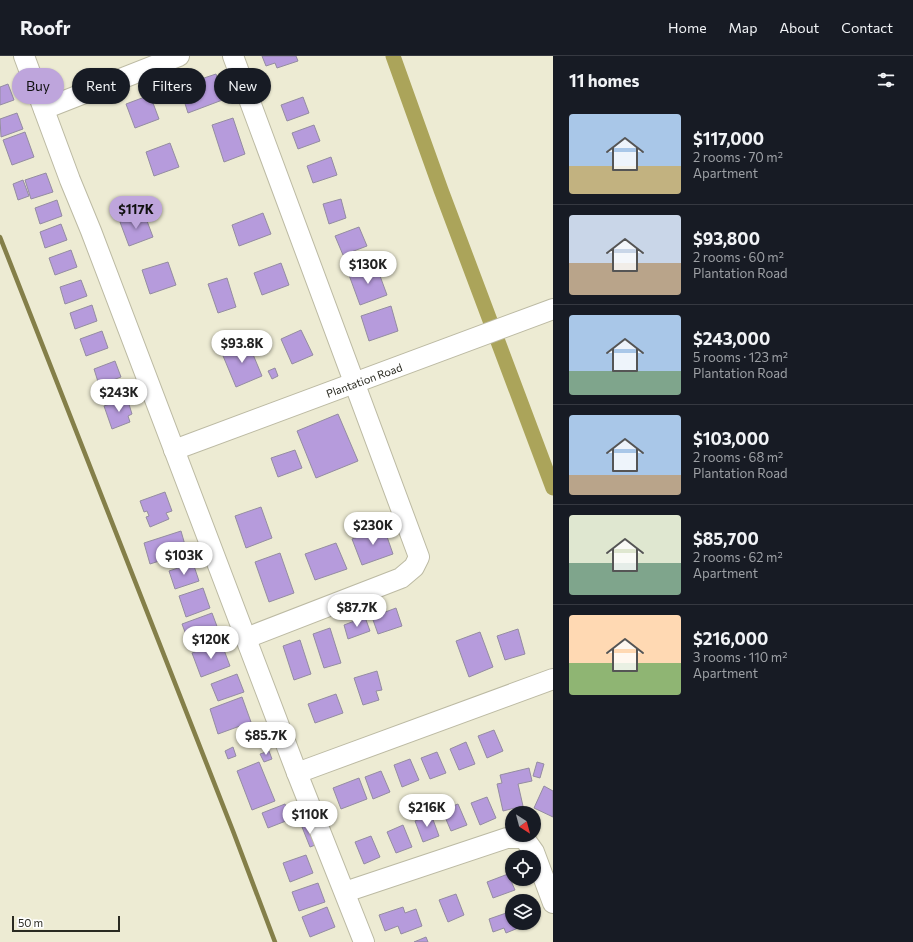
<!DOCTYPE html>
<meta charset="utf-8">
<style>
body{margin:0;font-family:Commissioner,sans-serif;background:#20242c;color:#f1f3f6;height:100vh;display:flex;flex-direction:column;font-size:15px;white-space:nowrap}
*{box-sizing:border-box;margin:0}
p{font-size:13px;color:#9ea1a6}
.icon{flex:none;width:22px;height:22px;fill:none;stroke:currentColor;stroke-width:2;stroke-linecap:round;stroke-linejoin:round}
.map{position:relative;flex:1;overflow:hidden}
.details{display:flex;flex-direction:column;background:#171b24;width:360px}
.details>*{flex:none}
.guide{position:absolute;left:12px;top:12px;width:380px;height:36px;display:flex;gap:8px}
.needle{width:26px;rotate:144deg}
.tools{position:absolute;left:505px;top:750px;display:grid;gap:8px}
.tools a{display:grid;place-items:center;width:36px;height:36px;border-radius:50%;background:#171b24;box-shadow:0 1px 3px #0004;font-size:20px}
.scale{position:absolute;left:12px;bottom:10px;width:108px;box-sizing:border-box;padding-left:4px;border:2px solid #2a2a21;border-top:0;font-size:11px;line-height:14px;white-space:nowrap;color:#2a2a21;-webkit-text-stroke:3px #fff;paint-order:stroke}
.price{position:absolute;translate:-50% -34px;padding:0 9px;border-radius:14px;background:#fff;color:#222;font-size:13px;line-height:26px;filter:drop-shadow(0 1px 2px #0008)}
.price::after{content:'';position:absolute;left:50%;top:24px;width:12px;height:9px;margin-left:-6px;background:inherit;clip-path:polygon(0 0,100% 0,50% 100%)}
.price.on{background:#bea5dc;color:#111}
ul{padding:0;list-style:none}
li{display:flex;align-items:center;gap:12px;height:100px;padding:0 16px}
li+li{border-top:1px solid #363941}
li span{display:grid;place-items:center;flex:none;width:112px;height:80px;border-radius:4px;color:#555}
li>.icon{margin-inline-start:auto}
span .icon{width:48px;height:48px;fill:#fffc;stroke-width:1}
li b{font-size:17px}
h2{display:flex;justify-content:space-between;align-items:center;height:48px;padding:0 16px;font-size:17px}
.pill{padding:0 14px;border-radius:18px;background:#171b24;box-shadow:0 1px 3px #0004;font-size:14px;line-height:36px}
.pill.on{background:#bea5dc;color:#111}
header{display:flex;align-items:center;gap:24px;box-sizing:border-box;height:56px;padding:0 20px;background:#171b24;border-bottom:1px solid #363941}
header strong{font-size:19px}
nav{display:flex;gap:22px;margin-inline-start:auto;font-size:14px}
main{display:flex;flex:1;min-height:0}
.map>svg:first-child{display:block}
</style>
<header>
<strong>Roofr</strong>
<nav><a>Home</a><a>Map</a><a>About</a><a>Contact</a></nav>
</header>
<main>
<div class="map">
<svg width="553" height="886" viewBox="0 0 553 886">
<rect width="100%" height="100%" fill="#edebd3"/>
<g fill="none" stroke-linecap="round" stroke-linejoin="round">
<path stroke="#847f49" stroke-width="4.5" d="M 0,181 L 233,775 L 275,886"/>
<path stroke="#aba45a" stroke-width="15" d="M 393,0 L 441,134 L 553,432"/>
</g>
<g fill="#b69bdc" stroke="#948ca1">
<path d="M 262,0 L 296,0 L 298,5 L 277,12 L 275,7 L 266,10 Z"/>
<path d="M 216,18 L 225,43 L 188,57 L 181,35 L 197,30 L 195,25 Z"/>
<path d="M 8,28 L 14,44 L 0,49 L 0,31 Z"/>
<path d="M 150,39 L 159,63 L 135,72 L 126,48 Z"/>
<path d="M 303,41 L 309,57 L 287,65 L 281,49 Z"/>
<path d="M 17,57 L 23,73 L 1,81 L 0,63 Z"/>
<path d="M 233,62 L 245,98 L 224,106 L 212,69 Z"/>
<path d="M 314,69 L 320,85 L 298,93 L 292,77 Z"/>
<path d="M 25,76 L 34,101 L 12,109 L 3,84 Z"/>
<path d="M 170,87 L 179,111 L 154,120 L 146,96 Z"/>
<path d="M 331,101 L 337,119 L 313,127 L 307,110 Z"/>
<path d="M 46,117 L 53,136 L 31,143 L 25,124 Z"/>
<path d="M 23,124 L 29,140 L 18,144 L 13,128 Z"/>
<path d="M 341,143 L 346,162 L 329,168 L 323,148 Z"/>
<path d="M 57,144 L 62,160 L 40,168 L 35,152 Z"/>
<path d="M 144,157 L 153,181 L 129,190 L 120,166 Z"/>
<path d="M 263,157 L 271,178 L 239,190 L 232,169 Z"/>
<path d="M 61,168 L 67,184 L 45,192 L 40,176 Z"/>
<path d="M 359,171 L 367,190 L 343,199 L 335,180 Z"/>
<path d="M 71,194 L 77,211 L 55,219 L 49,202 Z"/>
<path d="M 168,206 L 176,229 L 150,238 L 142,214 Z"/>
<path d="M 281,207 L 289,229 L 262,239 L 254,217 Z"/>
<path d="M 376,209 L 387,239 L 360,249 L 349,219 Z"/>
<path d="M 227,222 L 236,251 L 218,257 L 208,228 Z"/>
<path d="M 81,224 L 87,240 L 65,248 L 60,231 Z"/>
<path d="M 92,249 L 97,265 L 75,273 L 70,257 Z"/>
<path d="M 391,250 L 398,275 L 369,285 L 361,260 Z"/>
<path d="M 301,274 L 313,299 L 292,308 L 281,283 Z"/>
<path d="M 102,275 L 108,292 L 86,300 L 80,283 Z"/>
<path d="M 247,284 L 262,320 L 236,331 L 221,295 Z"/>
<path d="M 115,305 L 121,321 L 99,329 L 94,313 Z"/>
<path d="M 275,312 L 278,320 L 272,323 L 268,315 Z"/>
<path d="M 127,342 L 132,358 L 128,360 L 130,366 L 112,373 L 104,350 Z"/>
<path d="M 338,358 L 358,405 L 316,422 L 297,375 Z"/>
<path d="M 295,394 L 302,412 L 278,421 L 271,402 Z"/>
<path d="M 165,436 L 172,455 L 166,457 L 169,463 L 150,471 L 146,461 L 149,460 L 147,455 L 144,456 L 140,445 Z"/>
<path d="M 261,451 L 272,482 L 246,492 L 235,460 Z"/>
<path d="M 384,472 L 393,498 L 362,509 L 352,483 Z"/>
<path d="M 181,475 L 187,496 L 150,508 L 144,487 Z"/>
<path d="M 336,487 L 347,513 L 315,524 L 305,498 Z"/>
<path d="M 280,497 L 294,537 L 269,546 L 255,506 Z"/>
<path d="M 193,507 L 199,525 L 175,533 L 169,515 Z"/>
<path d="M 203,532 L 210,552 L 186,561 L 179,540 Z"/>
<path d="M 396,552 L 402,570 L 378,578 L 372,561 Z"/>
<path d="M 212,557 L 221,581 L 191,592 L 182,568 Z"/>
<path d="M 365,561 L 370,575 L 348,583 L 344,569 Z"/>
<path d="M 330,572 L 341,607 L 324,612 L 313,578 Z"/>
<path d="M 518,573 L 525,598 L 505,604 L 497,580 Z"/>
<path d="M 480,576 L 493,611 L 469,621 L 456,585 Z"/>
<path d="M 300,584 L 311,618 L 294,624 L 283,590 Z"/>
<path d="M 221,586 L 230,610 L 201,621 L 192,597 Z"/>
<path d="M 377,615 L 382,634 L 376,635 L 379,644 L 363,649 L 354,622 Z"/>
<path d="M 237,618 L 244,636 L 218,645 L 211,628 Z"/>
<path d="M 336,638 L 343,657 L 315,667 L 308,648 Z"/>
<path d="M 242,641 L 251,666 L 218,678 L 210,653 Z"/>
<path d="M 494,674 L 503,695 L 487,702 L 478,680 Z"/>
<path d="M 466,686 L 475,708 L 459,714 L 450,693 Z"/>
<path d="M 233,691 L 236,700 L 228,703 L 225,695 Z"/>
<path d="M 269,695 L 272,703 L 264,706 L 260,698 Z"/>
<path d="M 437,696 L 446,717 L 430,723 L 421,702 Z"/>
<path d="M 410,703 L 419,724 L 402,731 L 394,709 Z"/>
<path d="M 259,706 L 275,745 L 252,754 L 237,715 Z"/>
<path d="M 537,706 L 544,708 L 540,722 L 533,720 Z"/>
<path d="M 529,712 L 532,725 L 518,728 L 523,750 L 503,755 L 497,728 L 502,727 L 500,719 Z"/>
<path d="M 381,715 L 390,736 L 373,743 L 365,721 Z"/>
<path d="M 359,722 L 367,743 L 341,753 L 333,732 Z"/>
<path d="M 544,730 L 553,735 L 553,761 L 534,752 Z"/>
<path d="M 487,741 L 496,762 L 480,769 L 471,747 Z"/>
<path d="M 285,748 L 291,763 L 268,772 L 262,757 Z"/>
<path d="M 458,748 L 467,769 L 451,775 L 442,754 Z"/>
<path d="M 431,758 L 439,780 L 423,786 L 415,765 Z"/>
<path d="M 311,768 L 318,788 L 310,791 L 302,771 Z"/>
<path d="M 403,769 L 412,791 L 396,797 L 387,776 Z"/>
<path d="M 371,780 L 380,801 L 364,808 L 355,786 Z"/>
<path d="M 306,799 L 313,817 L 290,826 L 283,807 Z"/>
<path d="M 508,818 L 515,834 L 493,842 L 487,826 Z"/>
<path d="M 318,827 L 325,846 L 299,855 L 292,836 Z"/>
<path d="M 456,838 L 464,859 L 448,866 L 439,844 Z"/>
<path d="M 327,851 L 335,871 L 310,881 L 302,861 Z"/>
<path d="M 403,851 L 405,857 L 416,853 L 422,870 L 401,878 L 398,870 L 385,875 L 379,859 Z"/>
<path d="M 512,855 L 512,867 L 528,868 L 506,877 L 504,872 L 493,876 L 489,863 Z"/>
<path d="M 426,881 L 428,886 L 414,886 Z"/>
</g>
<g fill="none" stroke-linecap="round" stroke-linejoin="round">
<g stroke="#bcbaa3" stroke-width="22">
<g id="minor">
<path d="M 24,0 L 70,124 L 91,175 L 297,717 L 364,886"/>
<path d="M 233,0 L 419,501 L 414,511 L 401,522 L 246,582"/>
<path d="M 44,53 L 179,0"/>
<path d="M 174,394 L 553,253"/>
<path d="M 297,717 L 553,623"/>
<path d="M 345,836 L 507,782 L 524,782 L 534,796 L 553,847"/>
</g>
</g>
<use href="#minor" stroke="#fff" stroke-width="20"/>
</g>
<g text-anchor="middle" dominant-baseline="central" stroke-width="3" stroke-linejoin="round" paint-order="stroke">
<g font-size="11" fill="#2a2a21" stroke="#fff">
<text transform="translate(364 324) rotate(-20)">Plantation Road</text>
</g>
</g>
</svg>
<div class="tools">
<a><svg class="needle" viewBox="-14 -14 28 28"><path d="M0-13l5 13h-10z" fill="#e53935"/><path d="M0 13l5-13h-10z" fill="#9ea1a6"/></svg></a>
<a><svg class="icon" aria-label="locate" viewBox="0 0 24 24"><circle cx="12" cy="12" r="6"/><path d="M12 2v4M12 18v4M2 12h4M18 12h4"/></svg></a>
<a><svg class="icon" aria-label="layers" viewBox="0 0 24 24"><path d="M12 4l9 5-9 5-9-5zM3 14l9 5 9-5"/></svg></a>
</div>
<div class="scale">50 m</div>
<b class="price on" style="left:136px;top:174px">$117K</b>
<b class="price" style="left:368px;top:229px">$130K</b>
<b class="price" style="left:242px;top:308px">$93.8K</b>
<b class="price" style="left:119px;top:357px">$243K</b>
<b class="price" style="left:373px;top:490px">$230K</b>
<b class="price" style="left:184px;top:520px">$103K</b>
<b class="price" style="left:357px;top:572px">$87.7K</b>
<b class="price" style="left:211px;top:604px">$120K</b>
<b class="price" style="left:266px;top:700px">$85.7K</b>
<b class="price" style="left:427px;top:772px">$216K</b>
<b class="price" style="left:310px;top:779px">$110K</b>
<div class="guide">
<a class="pill on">Buy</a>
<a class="pill">Rent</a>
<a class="pill">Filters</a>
<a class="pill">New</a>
</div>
</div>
<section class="details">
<h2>11 homes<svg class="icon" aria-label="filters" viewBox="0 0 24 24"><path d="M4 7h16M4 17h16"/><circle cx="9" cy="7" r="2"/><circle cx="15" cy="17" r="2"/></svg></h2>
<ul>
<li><span style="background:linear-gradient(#a9c7e8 65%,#c2b280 0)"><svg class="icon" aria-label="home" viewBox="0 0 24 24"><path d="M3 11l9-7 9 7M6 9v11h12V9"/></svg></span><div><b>$117,000</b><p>2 rooms · 70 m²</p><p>Apartment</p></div></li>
<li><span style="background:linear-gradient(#c9d6e8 60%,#b9a48a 0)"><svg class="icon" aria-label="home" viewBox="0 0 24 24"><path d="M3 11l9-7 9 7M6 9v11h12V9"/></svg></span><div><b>$93,800</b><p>2 rooms · 60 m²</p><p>Plantation Road</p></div></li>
<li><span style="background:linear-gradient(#a9c7e8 70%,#7fa58c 0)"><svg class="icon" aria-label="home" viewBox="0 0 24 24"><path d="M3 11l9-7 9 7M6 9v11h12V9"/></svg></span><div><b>$243,000</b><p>5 rooms · 123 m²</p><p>Plantation Road</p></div></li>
<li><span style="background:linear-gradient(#a9c7e8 75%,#b9a48a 0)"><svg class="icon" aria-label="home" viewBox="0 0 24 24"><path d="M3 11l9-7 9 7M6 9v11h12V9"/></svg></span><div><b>$103,000</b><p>2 rooms · 68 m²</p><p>Plantation Road</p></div></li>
<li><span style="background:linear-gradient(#dfe7d0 60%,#7fa58c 0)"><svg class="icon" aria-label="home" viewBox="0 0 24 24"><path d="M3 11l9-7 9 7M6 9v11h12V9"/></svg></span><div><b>$85,700</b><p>2 rooms · 62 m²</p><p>Apartment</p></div></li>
<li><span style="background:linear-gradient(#ffd9b3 60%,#8fb573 0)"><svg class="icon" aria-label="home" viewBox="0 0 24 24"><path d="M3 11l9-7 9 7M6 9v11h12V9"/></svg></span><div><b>$216,000</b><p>3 rooms · 110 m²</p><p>Apartment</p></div></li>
</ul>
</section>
</main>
